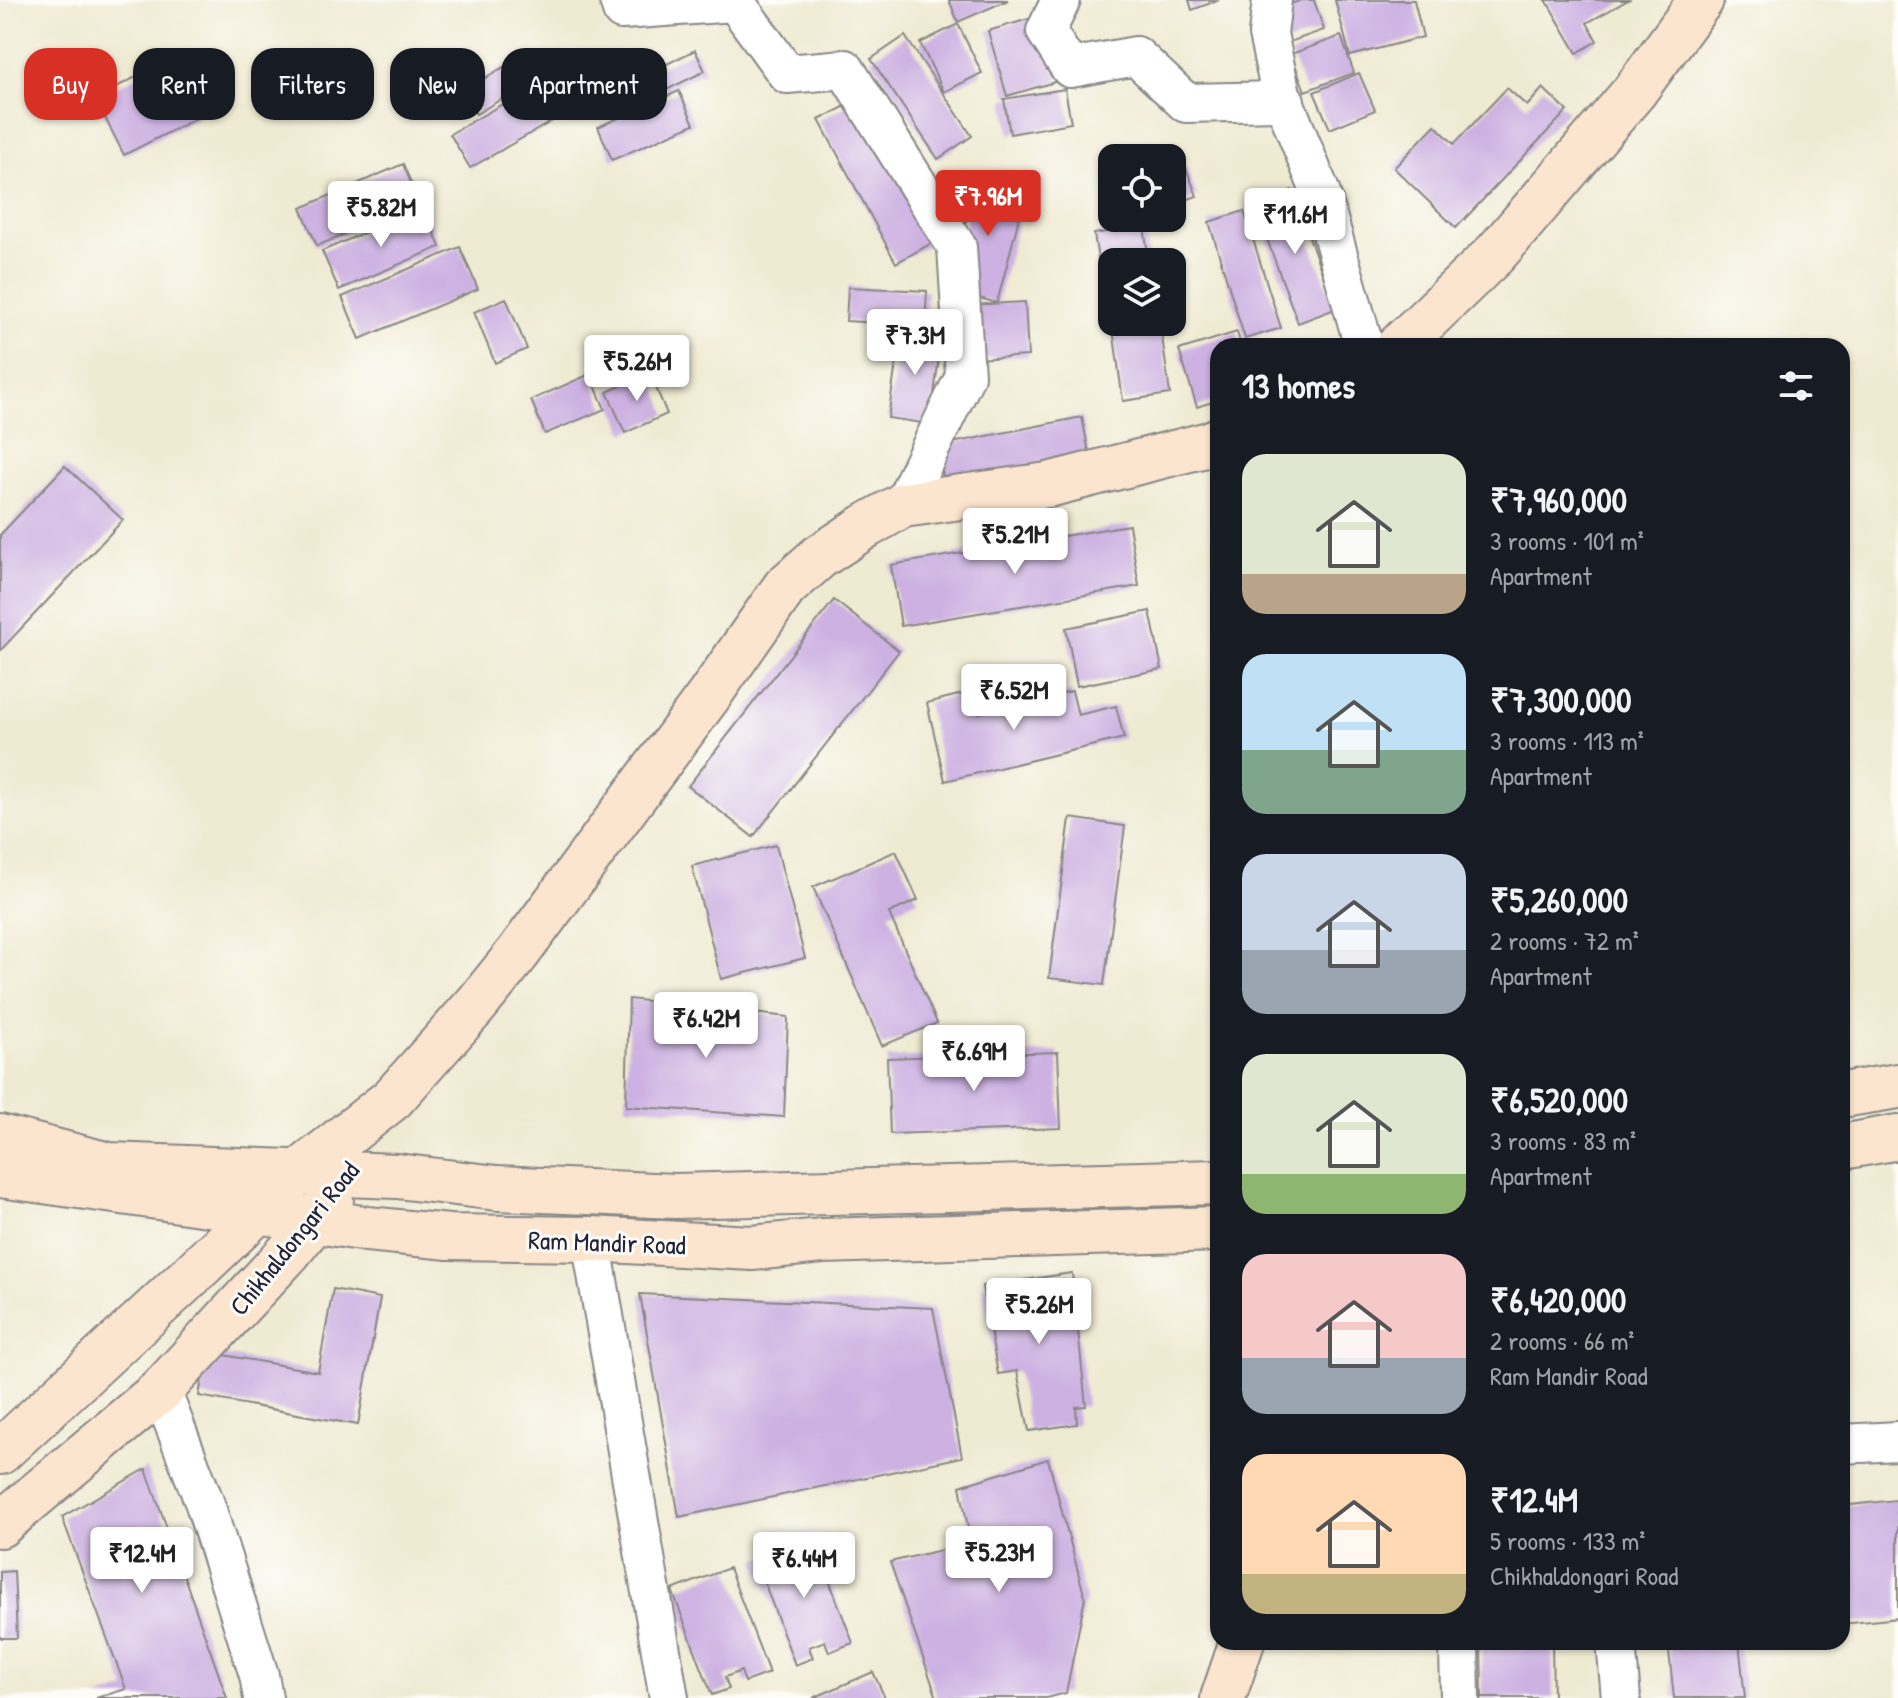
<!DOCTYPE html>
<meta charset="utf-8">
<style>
body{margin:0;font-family:"Patrick Hand",sans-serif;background:#20242c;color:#f1f3f6;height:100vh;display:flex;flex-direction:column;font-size:30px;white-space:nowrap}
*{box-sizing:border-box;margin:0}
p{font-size:26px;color:#9ea1a6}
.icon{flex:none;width:44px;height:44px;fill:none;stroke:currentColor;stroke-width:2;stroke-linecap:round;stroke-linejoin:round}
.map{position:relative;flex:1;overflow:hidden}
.side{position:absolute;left:1210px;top:338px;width:640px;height:1312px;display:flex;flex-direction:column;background:#171b24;border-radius:24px;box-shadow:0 2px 6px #0004}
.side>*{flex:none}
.hud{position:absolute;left:24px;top:48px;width:760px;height:72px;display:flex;gap:16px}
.buttons{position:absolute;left:1098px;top:144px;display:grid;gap:16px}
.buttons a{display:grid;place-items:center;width:88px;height:88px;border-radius:16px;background:#171b24;box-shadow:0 2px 6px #0004;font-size:40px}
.price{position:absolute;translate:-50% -68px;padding:0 18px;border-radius:8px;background:#fff;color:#222;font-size:26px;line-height:52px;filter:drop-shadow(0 2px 4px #0008)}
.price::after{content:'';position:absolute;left:50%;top:48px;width:24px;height:18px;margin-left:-12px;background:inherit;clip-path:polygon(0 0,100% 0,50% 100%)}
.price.selected{background:#d93025;color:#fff}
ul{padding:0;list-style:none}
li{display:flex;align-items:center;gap:24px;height:200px;padding:0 32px}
li span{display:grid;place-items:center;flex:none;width:224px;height:160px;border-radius:24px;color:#555}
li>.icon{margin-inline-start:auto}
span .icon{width:96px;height:96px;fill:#fffc;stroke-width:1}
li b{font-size:34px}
h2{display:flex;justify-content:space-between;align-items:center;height:96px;padding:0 32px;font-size:34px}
.pill{padding:0 28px;border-radius:24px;background:#171b24;box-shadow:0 2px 6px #0004;font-size:28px;line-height:72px}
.pill.selected{background:#d93025;color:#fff}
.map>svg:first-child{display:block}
</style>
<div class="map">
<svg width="1898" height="1698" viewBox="0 0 1898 1698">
<rect width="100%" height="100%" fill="#fdfcf7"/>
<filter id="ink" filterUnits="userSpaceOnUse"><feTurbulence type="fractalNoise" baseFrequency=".0125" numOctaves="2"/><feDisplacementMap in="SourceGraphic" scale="16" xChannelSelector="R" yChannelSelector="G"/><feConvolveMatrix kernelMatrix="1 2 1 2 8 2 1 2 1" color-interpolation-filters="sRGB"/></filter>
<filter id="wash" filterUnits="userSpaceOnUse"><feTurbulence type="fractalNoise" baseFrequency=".006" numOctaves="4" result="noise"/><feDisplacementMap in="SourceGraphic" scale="32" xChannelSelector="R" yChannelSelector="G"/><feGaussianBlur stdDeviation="1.8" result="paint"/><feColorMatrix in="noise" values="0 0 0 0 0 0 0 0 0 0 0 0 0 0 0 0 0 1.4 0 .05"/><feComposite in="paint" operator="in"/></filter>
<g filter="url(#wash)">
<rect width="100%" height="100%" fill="#efead2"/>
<g id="blocks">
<g fill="#ccb1e2">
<path d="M 949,0 L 1008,0 L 958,22 Z"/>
<path d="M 1189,0 L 1219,0 L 1192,10 Z"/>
<path d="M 1302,0 L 1314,0 L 1324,30 L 1284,44 L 1273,10 Z"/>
<path d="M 1335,0 L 1414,0 L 1423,37 L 1350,56 Z"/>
<path d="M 1546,0 L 1628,0 L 1587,23 L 1597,41 L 1577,53 Z"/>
<path d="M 1039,16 L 1058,81 L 1007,96 L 988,31 Z"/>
<path d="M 958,24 L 982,73 L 944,92 L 920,43 Z"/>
<path d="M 905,36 L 972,136 L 938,159 L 871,59 Z"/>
<path d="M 1341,36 L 1354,73 L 1305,91 L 1291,54 Z"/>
<path d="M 695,50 L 705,71 L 626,110 L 616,89 Z"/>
<path d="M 519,58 L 532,81 L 476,114 L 463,91 Z"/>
<path d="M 169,60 L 199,117 L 124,155 L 95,98 Z"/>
<path d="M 1359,73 L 1375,110 L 1330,129 L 1314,92 Z"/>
<path d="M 534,86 L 554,120 L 470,168 L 450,134 Z"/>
<path d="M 1507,88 L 1527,106 L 1543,88 L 1567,111 L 1456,228 L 1394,168 L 1435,125 L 1454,144 Z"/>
<path d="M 1065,89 L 1071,123 L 1010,134 L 1004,99 Z"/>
<path d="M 679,91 L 694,124 L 612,160 L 598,127 Z"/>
<path d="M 857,100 L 934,242 L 896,263 L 819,120 Z"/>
<path d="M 1178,148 L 1197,196 L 1172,205 L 1172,158 L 1152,158 Z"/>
<path d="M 403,164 L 419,202 L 317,246 L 301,208 Z"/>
<path d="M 979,174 L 1027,187 L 997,303 L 948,289 Z"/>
<path d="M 1292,190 L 1335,309 L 1298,323 L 1254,204 Z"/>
<path d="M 424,207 L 440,247 L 339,290 L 322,251 Z"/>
<path d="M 1244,211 L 1281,328 L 1245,339 L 1209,222 Z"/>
<path d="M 1144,226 L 1149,262 L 1112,262 L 1112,278 L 1101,279 L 1094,234 Z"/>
<path d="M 460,247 L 478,289 L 360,339 L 342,297 Z"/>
<path d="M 848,287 L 927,291 L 925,326 L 846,321 Z"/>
<path d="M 506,298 L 527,349 L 495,363 L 474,312 Z"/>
<path d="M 1025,302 L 1028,356 L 974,359 L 970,305 Z"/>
<path d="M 1112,322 L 1160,322 L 1170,394 L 1123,401 Z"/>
<path d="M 901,329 L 942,335 L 930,424 L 888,418 Z"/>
<path d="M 1237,332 L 1241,346 L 1218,346 L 1218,400 L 1197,407 L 1179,350 Z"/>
<path d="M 650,373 L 667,414 L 625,433 L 607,392 Z"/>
<path d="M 590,374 L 605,409 L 545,434 L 531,400 Z"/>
<path d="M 1082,417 L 1091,463 L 946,491 L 937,446 Z"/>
<path d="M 65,466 L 123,520 L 0,651 L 0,535 Z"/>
<path d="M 1129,525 L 1139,586 L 901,626 L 891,565 Z"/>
<path d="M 834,600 L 899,651 L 753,837 L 688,786 Z"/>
<path d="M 1150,611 L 1162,669 L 1077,686 L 1066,628 Z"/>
<path d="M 974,691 L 979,713 L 1072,691 L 1078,715 L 1116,706 L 1124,738 L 945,781 L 927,703 Z"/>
<path d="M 1070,818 L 1125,826 L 1104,985 L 1049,978 Z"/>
<path d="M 776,845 L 805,958 L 721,979 L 692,866 Z"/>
<path d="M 896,851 L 918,900 L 889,913 L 937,1023 L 882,1046 L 813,887 Z"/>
<path d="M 629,999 L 788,1017 L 784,1117 L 626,1106 Z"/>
<path d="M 1058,1052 L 1061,1128 L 890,1134 L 887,1058 Z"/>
<path d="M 1072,1273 L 1086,1406 L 1076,1407 L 1077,1424 L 1029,1431 L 1017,1371 L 998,1374 L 982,1286 Z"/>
<path d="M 333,1289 L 380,1298 L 358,1425 L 199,1396 L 207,1352 L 318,1372 Z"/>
<path d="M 640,1294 L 933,1308 L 962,1457 L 679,1517 Z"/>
<path d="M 1048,1459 L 1085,1598 L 1066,1693 L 1047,1698 L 937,1698 L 890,1562 L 971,1543 L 960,1486 Z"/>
<path d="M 146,1469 L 227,1698 L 96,1698 L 126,1689 L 62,1517 Z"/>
<path d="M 1896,1500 L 1898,1521 L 1898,1618 L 1842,1624 L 1842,1506 Z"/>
<path d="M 813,1538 L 853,1643 L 829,1652 L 825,1641 L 809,1647 L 813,1658 L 795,1665 L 756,1560 Z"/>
<path d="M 729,1568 L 769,1673 L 745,1682 L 741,1671 L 725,1677 L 729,1689 L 712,1695 L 672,1590 Z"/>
<path d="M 14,1571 L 17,1638 L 0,1638 L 0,1572 Z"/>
<path d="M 1481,1642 L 1552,1642 L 1553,1698 L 1482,1698 Z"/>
<path d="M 1668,1642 L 1739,1642 L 1745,1698 L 1674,1698 Z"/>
<path d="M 873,1672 L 885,1698 L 813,1698 Z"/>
</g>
</g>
</g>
<g filter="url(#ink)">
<use href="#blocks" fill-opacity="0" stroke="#888686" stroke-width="2"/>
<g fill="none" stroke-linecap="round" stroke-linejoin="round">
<g stroke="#888686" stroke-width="42">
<g id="street">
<path d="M 619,0 L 622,10 L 735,2 L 787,74 L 845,69 L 957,247 L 965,376 L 903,505"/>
<path d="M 1061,0 L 1046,31 L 1070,68 L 1136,56 L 1186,103 L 1285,101"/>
<path d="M 1272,0 L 1268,34 L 1281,94 L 1320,191 L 1364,346"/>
<path d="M 591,1239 L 669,1698"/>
<path d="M 161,1390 L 205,1504 L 259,1675 L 263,1698"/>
<path d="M 1842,1444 L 1898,1441"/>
<path d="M 1459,1642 L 1460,1698"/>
<path d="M 1616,1642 L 1621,1698"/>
</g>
</g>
<g stroke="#888686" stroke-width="48">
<g id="secondary">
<path d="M 1399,346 L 1496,253 L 1634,92 L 1701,0"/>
<path d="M 1842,1095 L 1898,1086"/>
<path d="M 0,1137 L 109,1165 L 397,1176 L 497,1188 L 675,1196 L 1218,1182"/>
<path d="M 1842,1147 L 1898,1137"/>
<path d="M 0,1175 L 258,1211 L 367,1229 L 449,1237 L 591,1239 L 752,1248 L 822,1241 L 1218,1229"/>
<path d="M 0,1452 L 188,1278 L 298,1173 L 392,1099 L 476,1005 L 518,953 L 708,697 L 785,587 L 819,557 L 866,526 L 903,505 L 1048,485 L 1209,444 L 1218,440"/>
<path d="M 0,1525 L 161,1390 L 289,1252 L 331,1200"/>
<path d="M 1223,1698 L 1242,1642"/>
</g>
</g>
<use href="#street" stroke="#fff" stroke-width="38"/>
<use href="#secondary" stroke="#fce5cf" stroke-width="44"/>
</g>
</g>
<g text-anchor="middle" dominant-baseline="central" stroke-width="6" stroke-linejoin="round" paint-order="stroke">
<g font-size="26" fill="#22223b" stroke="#fdfcf7">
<text transform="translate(294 1238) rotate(-51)">Chikhaldongari Road</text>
<text transform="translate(607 1242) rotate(2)">Ram Mandir Road</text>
</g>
</g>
</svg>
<div class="buttons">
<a><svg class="icon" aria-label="locate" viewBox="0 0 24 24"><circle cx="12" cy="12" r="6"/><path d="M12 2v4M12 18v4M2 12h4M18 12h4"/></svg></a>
<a><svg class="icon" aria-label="layers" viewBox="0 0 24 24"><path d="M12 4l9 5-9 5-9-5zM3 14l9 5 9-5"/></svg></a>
</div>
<b class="price selected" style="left:988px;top:238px">₹7.96M</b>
<b class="price" style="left:381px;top:249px">₹5.82M</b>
<b class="price" style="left:1295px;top:256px">₹11.6M</b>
<b class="price" style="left:915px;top:377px">₹7.3M</b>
<b class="price" style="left:637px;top:403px">₹5.26M</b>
<b class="price" style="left:1015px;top:576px">₹5.21M</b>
<b class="price" style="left:1014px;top:732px">₹6.52M</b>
<b class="price" style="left:706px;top:1060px">₹6.42M</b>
<b class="price" style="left:974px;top:1093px">₹6.69M</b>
<b class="price" style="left:1039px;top:1346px">₹5.26M</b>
<b class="price" style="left:999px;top:1594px">₹5.23M</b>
<b class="price" style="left:142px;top:1595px">₹12.4M</b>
<b class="price" style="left:804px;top:1600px">₹6.44M</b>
<div class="hud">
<a class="pill selected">Buy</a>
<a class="pill">Rent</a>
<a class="pill">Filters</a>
<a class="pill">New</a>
<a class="pill">Apartment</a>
</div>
<section class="side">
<h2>13 homes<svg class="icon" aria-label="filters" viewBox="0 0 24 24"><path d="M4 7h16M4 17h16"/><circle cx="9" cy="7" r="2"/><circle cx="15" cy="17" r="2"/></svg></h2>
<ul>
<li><span style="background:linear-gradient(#dfe7d0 75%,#b9a48a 0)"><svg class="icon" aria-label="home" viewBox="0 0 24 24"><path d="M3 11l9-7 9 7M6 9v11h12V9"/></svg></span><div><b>₹7,960,000</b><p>3 rooms · 101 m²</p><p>Apartment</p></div></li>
<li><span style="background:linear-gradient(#bfe0f5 60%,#7fa58c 0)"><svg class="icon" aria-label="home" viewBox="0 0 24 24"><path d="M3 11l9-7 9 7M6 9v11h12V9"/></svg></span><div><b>₹7,300,000</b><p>3 rooms · 113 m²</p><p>Apartment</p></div></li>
<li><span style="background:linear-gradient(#c9d6e8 60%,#9aa5b1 0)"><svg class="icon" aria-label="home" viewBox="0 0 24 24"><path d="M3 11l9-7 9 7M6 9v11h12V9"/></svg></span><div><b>₹5,260,000</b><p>2 rooms · 72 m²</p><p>Apartment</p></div></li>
<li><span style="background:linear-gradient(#dfe7d0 75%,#8fb573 0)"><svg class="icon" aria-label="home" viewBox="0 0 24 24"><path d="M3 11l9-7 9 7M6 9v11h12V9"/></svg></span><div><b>₹6,520,000</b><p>3 rooms · 83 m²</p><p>Apartment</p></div></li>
<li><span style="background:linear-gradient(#f6c9c9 65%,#9aa5b1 0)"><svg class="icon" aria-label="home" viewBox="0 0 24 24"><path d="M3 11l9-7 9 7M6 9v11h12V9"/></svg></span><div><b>₹6,420,000</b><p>2 rooms · 66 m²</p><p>Ram Mandir Road</p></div></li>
<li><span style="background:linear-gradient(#ffd9b3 75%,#c2b280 0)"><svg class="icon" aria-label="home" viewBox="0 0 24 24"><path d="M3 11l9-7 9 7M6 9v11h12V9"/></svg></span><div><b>₹12.4M</b><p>5 rooms · 133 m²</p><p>Chikhaldongari Road</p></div></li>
</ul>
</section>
</div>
